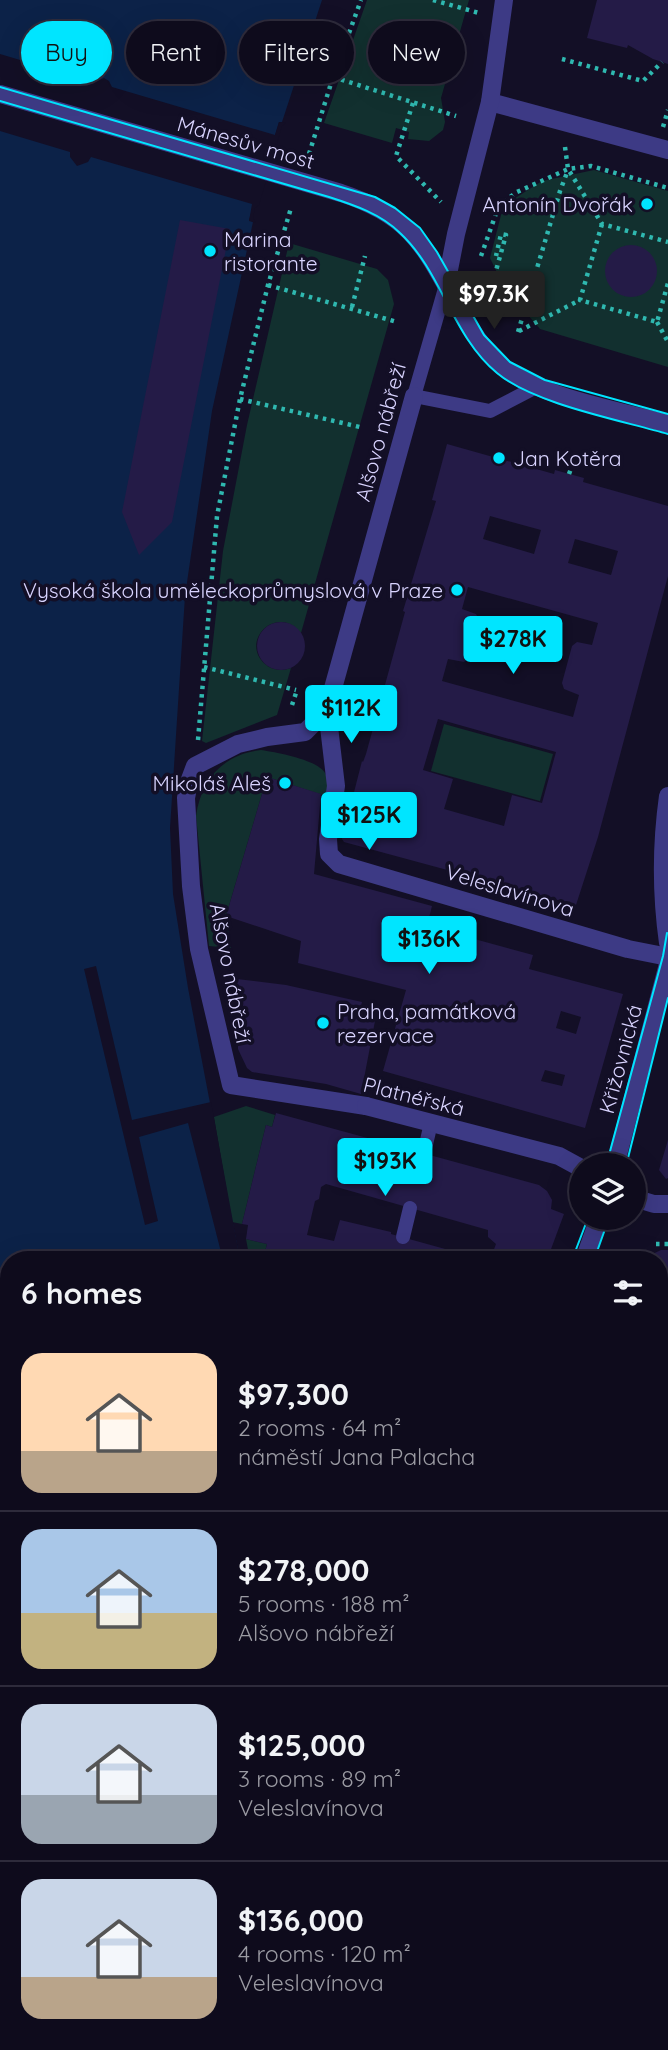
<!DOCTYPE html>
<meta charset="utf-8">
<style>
body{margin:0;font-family:Quicksand,sans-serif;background:#171425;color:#f1f3f6;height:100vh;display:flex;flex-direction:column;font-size:26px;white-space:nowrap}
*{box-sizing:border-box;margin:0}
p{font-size:23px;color:#9b9ba3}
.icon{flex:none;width:38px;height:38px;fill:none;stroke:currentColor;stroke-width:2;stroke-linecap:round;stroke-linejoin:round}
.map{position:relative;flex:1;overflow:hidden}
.drawer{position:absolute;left:0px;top:1251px;width:668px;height:800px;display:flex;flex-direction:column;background:#0e0b1c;border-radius:28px 28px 0 0;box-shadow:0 7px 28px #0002,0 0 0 2px #2e2b3b}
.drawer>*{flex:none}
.banner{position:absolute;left:21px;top:21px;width:626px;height:63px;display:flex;gap:14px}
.buttons{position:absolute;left:569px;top:1153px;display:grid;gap:14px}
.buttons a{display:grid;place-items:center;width:77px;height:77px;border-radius:50%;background:#0e0b1c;box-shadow:0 7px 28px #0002,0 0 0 2px #2e2b3b;font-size:35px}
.price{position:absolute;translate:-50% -60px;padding:0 16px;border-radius:7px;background:#00e5ff;color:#111;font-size:23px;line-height:46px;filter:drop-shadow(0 2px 4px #0008)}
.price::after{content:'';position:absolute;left:50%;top:42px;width:21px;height:16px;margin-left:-10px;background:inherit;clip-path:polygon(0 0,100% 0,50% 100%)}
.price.selected{background:#222;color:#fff}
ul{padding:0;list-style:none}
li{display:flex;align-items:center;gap:21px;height:175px;padding:0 21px}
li+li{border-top:2px solid #2e2b3b}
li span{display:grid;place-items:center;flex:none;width:196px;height:140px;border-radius:21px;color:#555}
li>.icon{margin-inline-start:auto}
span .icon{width:84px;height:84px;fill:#fffc;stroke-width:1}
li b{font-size:30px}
h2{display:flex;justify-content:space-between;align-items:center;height:84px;padding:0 21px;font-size:30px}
.pill{padding:0 24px;border-radius:32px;background:#0e0b1c;box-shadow:0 7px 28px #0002,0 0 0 2px #2e2b3b;font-size:24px;line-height:63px}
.pill.selected{background:#00e5ff;color:#111}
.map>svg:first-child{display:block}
</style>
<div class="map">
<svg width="668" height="2050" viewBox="0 0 668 2050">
<rect width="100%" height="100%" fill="#130f26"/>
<g fill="#12302f">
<path d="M 367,0 L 469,0 L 441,98 L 445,122 L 443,130 L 429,141 L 408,139 L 409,132 L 396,128 L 392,143 L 324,123 Z"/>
<path d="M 594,170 L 668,191 L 668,367 L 540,329 L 504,287 L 490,258 L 501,215 L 506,204 L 542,181 Z"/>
<path d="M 289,243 L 377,269 L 388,280 L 394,304 L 301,633 C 277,603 239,641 265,664 C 273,671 282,671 291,668 L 277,715 L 206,743 L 202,741 L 223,551 L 247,425 Z"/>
<path d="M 444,724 L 553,754 L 540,801 L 431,771 Z"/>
<path d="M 261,750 C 275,752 321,760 326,775 C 329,781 328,790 329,797 L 267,777 L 226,916 L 231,948 L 209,946 L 196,816 C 201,780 223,754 261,750 Z"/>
<path d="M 246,1106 L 275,1115 L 272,1127 L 266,1125 L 242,1224 L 232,1222 L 214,1117 Z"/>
<path d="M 246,1239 L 267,1244 L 263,1260 L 250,1260 Z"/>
<path d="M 660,1561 L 668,1561 L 668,1629 L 660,1632 Z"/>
</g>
<path fill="#0c2248" d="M 0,0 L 322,0 L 282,122 L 279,122 L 249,220 L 253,222 L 212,411 L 185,596 L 170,828 L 173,894 L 188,988 L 240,1260 L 9,1260 L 9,1924 L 0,1924 Z"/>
<g fill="#130f26">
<path d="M 0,54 L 94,82 L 104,78 L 109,81 L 112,87 L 275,135 L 279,122 L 286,123 L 282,126 L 259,205 L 255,208 L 253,218 L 256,223 L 249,221 L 252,204 L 91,157 L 88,162 L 77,166 L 70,157 L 70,152 L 0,131 Z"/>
<path d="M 96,966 L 132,1120 L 211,1102 L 240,1260 L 223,1260 L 188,1123 L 139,1137 L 158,1221 L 145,1225 L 84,969 Z"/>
<path d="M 9,1655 L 9,1739 L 0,1748 L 0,1660 Z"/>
</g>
<g fill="#241b47" fill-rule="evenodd">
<path d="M 597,0 L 668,0 L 668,64 L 653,59 L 628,45 L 627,48 L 587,38 Z"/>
<path d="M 180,220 L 230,229 L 172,522 L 139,555 L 122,512 Z"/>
<circle cx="631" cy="271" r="26"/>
<path d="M 447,444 L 554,474 L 555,470 L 584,478 L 583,482 L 668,506 L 668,576 L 598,837 L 576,905 L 344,842 L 342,839 L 362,761 L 363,762 L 366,754 L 405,612 L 403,611 L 436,501 L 432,500 ZM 490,516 L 541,530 L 534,554 L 483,539 ZM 575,539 L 618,551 L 611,575 L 568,563 ZM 468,587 L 598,623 L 592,645 L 577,642 L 572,646 L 562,683 L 564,689 L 579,695 L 573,717 L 442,681 L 448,659 L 464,662 L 469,658 L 479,620 L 476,614 L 462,609 ZM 438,719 L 556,752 L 542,803 L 512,795 L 504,826 L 444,809 L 453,779 L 423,770 Z"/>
<circle cx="281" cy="646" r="24"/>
<path d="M 267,777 L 321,794 L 314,874 L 432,906 L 427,926 L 533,955 L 529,969 L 623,994 L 585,1128 L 383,1071 L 406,990 L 298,963 L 301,941 L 226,916 ZM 561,1011 L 581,1017 L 576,1034 L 556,1028 ZM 545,1070 L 565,1075 L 562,1086 L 541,1081 Z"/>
<path d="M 237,979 L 286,985 L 362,1002 L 359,1014 L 375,1021 L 361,1094 L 326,1084 L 252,1072 L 247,1068 L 238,1049 Z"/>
<path d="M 276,1113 L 539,1185 L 547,1191 L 552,1200 L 551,1209 L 564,1214 L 547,1260 L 490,1260 L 496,1244 L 488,1237 L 488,1230 L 326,1184 L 321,1187 L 319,1199 L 315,1201 L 307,1235 L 334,1241 L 340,1220 L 391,1232 L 391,1234 L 474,1257 L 473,1260 L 263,1260 L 267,1244 L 246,1239 L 248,1225 L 242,1224 L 266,1125 L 272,1127 Z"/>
<path d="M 668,1140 L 668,1178 L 666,1179 L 659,1170 Z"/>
<path d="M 661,1250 L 668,1250 L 668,1359 L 665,1359 L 660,1372 L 660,1260 L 640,1260 Z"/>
<path d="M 668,1494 L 668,1561 L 660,1561 L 660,1495 Z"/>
<path d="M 660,1690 L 668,1691 L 668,1791 L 660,1791 Z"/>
<path d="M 660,1834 L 668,1834 L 668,2050 L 561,2050 L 559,2042 L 660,2042 Z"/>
<path d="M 0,1924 L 9,1924 L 9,2042 L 145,2042 L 146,2050 L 0,2050 Z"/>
<path d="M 167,2042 L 274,2042 L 272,2050 L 166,2050 Z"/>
<path d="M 318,2042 L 372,2042 L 370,2050 L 316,2050 Z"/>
<path d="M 384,2042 L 465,2042 L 465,2050 L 413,2050 Z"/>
<path d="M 494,2042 L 552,2042 L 549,2050 L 522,2050 Z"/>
</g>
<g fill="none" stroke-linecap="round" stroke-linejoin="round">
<g stroke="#2fb8b0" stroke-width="4.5" stroke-dasharray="3.5 5" stroke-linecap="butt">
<path d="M 433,0 L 479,13"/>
<path d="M 562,59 L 643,81 L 662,62"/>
<path d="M 333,77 L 456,116"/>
<path d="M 413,103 L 396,156 L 441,202"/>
<path d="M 663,127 L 668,110"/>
<path d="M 565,147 L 568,169 L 602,224 L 668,242"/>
<path d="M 309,154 L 333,77 L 361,0"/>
<path d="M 602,224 L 580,300 L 657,322 L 668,283"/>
<path d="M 481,256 L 499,205 L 517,192 L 568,169 L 591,166 L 668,188"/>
<path d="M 268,285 L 397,322"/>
<path d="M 492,285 L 506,235 L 501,234 L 496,256"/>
<path d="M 352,307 L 365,256"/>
<path d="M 657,322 L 668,342"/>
<path d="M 519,331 L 580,300"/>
<path d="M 518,332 L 560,191 L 568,170"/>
<path d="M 240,399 L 364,428"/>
<path d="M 569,474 L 573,463"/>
<path d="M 204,667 L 296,690"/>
<path d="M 292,705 L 296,693"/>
<path d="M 198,740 L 217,516 L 240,399 L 268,285 L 291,208"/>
<path d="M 656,1244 L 668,1244"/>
<path d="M 489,2042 L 491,2050"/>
</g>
<g stroke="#3d3a85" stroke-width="14">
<path d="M 446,285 L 414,396 L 490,411 L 536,387"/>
<path d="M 424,1153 L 431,1123"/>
<path d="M 403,1237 L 410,1208"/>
<path d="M 660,1639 L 668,1637"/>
</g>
<g stroke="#3d3a85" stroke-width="18">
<path d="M 490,102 L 668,150"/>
<path d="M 446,285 L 456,234 L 490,102 L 504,0"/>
<path d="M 327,710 L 305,732 L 267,737 L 238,744 L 195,766 L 189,782 L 186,798 L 191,886 L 199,949 L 231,1085 L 366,1106"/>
<path d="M 0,1686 L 9,1688"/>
<path d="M 660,1811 L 668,1811"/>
</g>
<g stroke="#3d3a85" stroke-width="18">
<path d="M 0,94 L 341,193 C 418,218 426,252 464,317 C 475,336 486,353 503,367 C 539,397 621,411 668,424"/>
<path d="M 414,396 L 327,710 L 336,786 L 328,839 L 329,854 L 339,864 L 628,949 L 668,957"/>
<path d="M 668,796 C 661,846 661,893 668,943"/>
<path d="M 366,1106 L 559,1156 L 581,1168"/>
<path d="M 615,1166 L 668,964"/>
<path d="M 634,1198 L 654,1204 L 668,1204"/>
<path d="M 584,1260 L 599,1218"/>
<path d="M 289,2050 L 292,2042"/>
</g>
<g stroke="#00e5ff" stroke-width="2">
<path d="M 0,87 L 375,197 L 395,208 L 420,228 L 437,252 L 484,335 L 510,362 L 545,380 L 668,414"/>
<path d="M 0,101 L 329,197 C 354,205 381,214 400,233 C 442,272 452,336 497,373 C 534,404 620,420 668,434"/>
<path d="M 606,1166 L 663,956 L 667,933"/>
<path d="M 626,1166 L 668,998"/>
<path d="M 572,1260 L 588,1218"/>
<path d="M 594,1260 L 609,1218"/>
<path d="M 277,2050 L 280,2042"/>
<path d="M 300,2050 L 303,2042"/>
</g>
</g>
<g fill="#00e5ff" stroke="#130f26" stroke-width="2.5">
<circle cx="647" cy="204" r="7"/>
<circle cx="210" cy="251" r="7"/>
<circle cx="499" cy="458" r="7"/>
<circle cx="457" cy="590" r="7"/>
<circle cx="285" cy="783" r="7"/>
<circle cx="323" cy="1023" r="7"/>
</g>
<g text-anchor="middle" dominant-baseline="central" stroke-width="7" stroke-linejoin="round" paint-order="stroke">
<g font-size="21" fill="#d9d4ff" stroke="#130f26">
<text transform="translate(246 142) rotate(16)">Mánesův most</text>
<text transform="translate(380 432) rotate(-75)">Alšovo nábřeží</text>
<text transform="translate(510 890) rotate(17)">Veleslavínova</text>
<text transform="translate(231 973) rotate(79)">Alšovo nábřeží</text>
<text transform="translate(620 1059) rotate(-75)">Křižovnická</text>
<text transform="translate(414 1096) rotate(14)">Platnéřská</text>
</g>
<g font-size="21" fill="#d9d4ff" stroke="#130f26" text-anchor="end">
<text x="633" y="204">Antonín Dvořák</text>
<text x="224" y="239" text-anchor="start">Marina<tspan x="224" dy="24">ristorante</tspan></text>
<text x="513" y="458" text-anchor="start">Jan Kotěra</text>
<text x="443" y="590">Vysoká škola uměleckoprůmyslová v Praze</text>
<text x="271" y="783">Mikoláš Aleš</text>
<text x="337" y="1011" text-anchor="start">Praha, památková<tspan x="337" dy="24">rezervace</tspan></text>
</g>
</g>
</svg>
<div class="buttons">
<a><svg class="icon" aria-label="layers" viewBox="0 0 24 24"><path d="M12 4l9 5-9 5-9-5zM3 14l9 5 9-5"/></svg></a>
</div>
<b class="price selected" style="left:494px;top:331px">$97.3K</b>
<b class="price" style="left:513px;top:676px">$278K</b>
<b class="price" style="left:351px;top:745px">$112K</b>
<b class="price" style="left:369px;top:852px">$125K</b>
<b class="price" style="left:429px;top:976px">$136K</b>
<b class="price" style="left:385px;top:1198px">$193K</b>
<div class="banner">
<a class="pill selected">Buy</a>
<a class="pill">Rent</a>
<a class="pill">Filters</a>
<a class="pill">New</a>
</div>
<section class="drawer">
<h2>6 homes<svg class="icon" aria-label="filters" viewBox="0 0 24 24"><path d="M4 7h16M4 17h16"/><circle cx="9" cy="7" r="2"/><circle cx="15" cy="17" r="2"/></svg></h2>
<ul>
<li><span style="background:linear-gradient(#ffd9b3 70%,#b9a48a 0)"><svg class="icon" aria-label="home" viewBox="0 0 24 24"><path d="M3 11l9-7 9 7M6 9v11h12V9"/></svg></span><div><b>$97,300</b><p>2 rooms · 64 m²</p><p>náměstí Jana Palacha</p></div></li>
<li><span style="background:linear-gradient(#a9c7e8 60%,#c2b280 0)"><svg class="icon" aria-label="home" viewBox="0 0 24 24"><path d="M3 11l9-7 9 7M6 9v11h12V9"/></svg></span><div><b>$278,000</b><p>5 rooms · 188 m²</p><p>Alšovo nábřeží</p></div></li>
<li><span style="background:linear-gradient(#c9d6e8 65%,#9aa5b1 0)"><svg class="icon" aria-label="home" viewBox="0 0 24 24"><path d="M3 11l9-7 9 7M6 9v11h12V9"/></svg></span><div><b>$125,000</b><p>3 rooms · 89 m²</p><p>Veleslavínova</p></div></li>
<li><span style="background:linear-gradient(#c9d6e8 70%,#b9a48a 0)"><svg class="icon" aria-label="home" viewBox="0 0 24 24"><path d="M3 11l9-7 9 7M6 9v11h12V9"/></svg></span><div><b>$136,000</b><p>4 rooms · 120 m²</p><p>Veleslavínova</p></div></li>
</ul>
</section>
</div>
